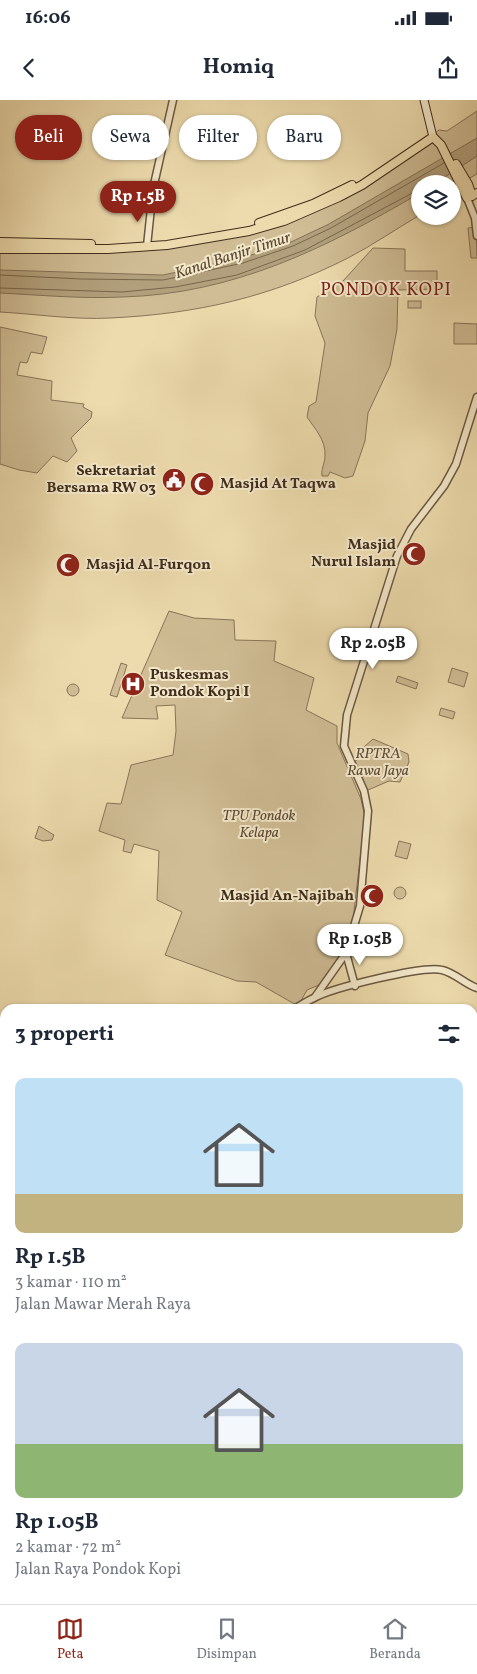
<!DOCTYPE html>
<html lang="id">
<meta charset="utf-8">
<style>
body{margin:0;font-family:Vollkorn,serif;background:#f6f6f7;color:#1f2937;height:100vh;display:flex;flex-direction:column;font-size:19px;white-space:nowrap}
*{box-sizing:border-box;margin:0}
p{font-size:16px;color:#747a83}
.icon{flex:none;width:28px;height:28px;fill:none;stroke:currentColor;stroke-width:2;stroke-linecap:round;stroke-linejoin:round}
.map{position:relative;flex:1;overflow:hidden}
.drawer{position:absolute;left:0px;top:904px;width:478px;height:601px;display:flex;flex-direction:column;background:#fff;border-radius:15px 15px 0 0;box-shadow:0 1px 4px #0004}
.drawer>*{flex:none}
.banner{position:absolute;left:15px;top:15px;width:448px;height:45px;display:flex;gap:10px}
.tools{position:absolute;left:411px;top:75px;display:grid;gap:10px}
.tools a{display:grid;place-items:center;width:50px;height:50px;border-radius:50%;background:#fff;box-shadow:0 1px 4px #0004;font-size:25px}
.price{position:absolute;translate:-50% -42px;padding:0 11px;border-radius:18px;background:#fff;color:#222;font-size:16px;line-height:32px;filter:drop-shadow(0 1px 2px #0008)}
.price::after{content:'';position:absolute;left:50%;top:30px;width:15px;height:11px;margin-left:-8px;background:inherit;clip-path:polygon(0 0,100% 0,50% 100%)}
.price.on{background:#8f2418;color:#fff}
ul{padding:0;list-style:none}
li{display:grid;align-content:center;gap:10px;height:265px;padding:0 15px}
li span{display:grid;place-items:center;height:155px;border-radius:10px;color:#555}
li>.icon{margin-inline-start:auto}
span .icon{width:90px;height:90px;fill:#fffc;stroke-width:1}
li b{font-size:21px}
h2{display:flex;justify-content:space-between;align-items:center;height:60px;padding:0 15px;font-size:21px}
.chip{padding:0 18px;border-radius:22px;background:#fff;box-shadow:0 1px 4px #0004;font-size:18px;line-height:45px}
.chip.on{background:#8f2418;color:#fff}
.status{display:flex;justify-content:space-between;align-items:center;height:35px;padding:0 25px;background:#fff;direction:ltr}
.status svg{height:14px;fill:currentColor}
header{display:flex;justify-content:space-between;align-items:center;height:65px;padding:0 15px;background:#fff;font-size:22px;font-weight:700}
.menu{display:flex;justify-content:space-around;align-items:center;height:70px;border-top:1px solid #e0e1e3;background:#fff;font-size:14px;color:#747a83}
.menu a{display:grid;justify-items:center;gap:2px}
.menu .on{color:#8f2418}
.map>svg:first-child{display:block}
</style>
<div class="status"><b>16:06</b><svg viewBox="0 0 49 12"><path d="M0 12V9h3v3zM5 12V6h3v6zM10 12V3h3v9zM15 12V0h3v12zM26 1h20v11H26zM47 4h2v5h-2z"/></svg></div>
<header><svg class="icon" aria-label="back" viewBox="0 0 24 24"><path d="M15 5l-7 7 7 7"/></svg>Homiq<svg class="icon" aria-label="share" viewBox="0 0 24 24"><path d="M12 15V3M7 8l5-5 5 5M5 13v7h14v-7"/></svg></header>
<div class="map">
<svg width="477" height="1504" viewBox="0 0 477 1504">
<rect width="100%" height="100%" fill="#eddbad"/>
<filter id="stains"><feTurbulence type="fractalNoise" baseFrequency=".004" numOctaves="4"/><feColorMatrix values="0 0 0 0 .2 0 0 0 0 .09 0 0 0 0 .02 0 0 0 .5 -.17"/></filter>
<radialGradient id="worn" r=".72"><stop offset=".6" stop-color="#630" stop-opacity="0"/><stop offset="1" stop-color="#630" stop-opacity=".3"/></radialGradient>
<g fill="#d0bd95" stroke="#887559">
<path d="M 477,11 L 477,38 L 451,54 L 435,33 L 439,30 L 447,31 Z"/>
<path d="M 433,37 L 463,89 L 453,95 L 452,84 L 420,84 L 420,115 C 396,129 373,145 348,158 C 271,197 197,214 110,218 C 74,220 36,214 0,212 L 0,149 L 120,148 L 249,131 L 341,96 Z"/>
<path d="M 477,56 L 477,74 L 466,80 L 458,68 Z"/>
<path d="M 476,127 L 477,158 L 471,158 L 468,128 Z"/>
<path d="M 373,148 L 405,149 L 405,171 L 437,171 L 437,189 L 398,190 L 397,229 L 390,266 L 368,313 L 365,341 L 353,376 L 345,378 L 330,372 L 328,376 L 322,376 C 321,368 325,363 325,356 C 326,340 315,329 307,317 L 309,306 L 316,302 L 325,243 L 315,216 L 317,197 L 343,181 Z"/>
<rect x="408" y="201" width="13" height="7"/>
<path d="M 454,223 L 477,224 L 477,244 L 454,244 Z"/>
<path d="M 0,227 L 47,237 L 42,254 L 31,252 L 27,263 L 20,262 L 17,275 L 52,281 L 51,300 L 84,304 L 83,307 L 92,312 L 91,318 L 71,338 L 77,351 L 67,362 L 53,356 L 37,373 L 19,370 L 0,364 Z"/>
<path d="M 169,511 L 194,518 L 234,520 L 235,540 L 276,541 L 274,561 L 314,578 L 306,610 L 337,626 L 337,643 L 361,699 L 365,717 L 352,828 L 337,861 L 319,885 L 307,890 L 298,906 L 256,882 L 237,881 L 165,855 L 182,812 L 157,800 L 159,751 L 134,744 L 131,753 L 123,751 L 125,740 L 99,731 L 107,703 L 121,704 L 131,665 L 173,655 L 176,631 L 175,605 L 156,606 L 158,619 L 122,618 Z"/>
<path d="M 121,563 L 127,565 L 117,597 L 110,595 Z"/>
<path d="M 452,568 L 468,573 L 464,587 L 448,582 Z"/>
<path d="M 398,576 L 418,583 L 416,589 L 396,582 Z"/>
<circle cx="73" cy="590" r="6"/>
<path d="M 441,608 L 455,612 L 453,619 L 439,615 Z"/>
<path d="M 373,639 L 408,654 L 409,662 L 400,682 L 389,681 L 368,690 L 351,669 L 364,647 Z"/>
<path d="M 39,726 L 54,735 L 52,740 L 43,741 L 35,738 Z"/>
<path d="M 399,741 L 411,744 L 407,759 L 395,756 Z"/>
<circle cx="400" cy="793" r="6"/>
<path d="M 0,956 L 5,957 L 5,975 L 0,975 Z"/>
</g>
<path fill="#b2a07c" stroke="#847256" d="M 477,38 L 477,56 L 434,84 L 420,84 L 420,93 C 326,148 234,194 122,197 C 82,199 40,195 0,193 L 0,170 L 163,175 L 242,158 L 291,142 L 329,124 Z"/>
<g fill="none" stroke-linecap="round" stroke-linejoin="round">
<g stroke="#79664c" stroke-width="1">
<path d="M 0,175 L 81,179 L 163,180 L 243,163 L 293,146 L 331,128 L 444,63"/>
<path d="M 0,188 L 122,192 L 175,187 L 237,175 L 305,150 L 420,89"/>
</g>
<g stroke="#6b5841" stroke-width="9">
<g id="tertiary">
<path d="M 467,98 L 475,118 L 477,136"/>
<path d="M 147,146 L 153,89 L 173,0"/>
<path d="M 346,853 L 355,886"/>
<path d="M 315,897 L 346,853 L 360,806 L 368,711 L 364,691 L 344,646 L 347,615 L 397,456 L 411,429 L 444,386 L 456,364 L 477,297"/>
<path d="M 294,909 C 301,905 307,901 314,898 C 332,888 424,865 442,870 C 455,873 465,884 477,888"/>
<path d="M 477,963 L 474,1002 L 477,1079"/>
<path d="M 183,1504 L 184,1500"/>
</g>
</g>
<g stroke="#402d1d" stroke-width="9">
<path id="secondary" d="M 424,0 L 433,37"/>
</g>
<g stroke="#402d1d" stroke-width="10">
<g id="primary">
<path d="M 456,64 L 468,84 L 472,96"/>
<path d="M 259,123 L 313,104 L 352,85"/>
<path d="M 0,142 L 91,144"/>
<path d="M 0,149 L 108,149 L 167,145 L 249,131 L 284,121 L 339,97 L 362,85 L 433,37 L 441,45 L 467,98 L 477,93"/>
</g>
</g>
<use href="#tertiary" stroke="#f3e8ca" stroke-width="6"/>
<use href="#secondary" stroke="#f3e8ca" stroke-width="7"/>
<use href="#primary" stroke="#eddbad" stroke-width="8"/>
</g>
<defs>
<g id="civic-disc" transform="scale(1.25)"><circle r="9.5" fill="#8f2418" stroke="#f3e8ca"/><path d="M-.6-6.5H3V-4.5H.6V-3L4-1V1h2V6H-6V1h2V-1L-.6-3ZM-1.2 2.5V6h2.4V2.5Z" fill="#fff"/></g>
<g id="mosque-disc" transform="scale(1.25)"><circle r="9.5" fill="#8f2418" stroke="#f3e8ca"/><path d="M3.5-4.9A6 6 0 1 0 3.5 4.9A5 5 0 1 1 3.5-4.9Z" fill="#fff"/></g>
<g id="hospital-disc" transform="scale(1.25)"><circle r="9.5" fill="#8f2418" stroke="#f3e8ca"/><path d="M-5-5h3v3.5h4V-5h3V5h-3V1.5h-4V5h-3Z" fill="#fff"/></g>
</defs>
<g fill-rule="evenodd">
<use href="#civic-disc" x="174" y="380"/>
<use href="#mosque-disc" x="202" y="384"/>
<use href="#mosque-disc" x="414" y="454"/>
<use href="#mosque-disc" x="68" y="465"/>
<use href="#hospital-disc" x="133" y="584"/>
<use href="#mosque-disc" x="372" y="796"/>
</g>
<g text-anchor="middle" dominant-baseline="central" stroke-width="4" stroke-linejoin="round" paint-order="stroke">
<g font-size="15" font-weight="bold" fill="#402d1d" stroke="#f3e8ca" text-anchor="end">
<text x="156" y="371">Sekretariat<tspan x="156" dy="17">Bersama RW 03</tspan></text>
<text x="220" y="384" text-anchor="start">Masjid At Taqwa</text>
<text x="396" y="445">Masjid<tspan x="396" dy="17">Nurul Islam</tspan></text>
<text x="86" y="465" text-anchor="start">Masjid Al-Furqon</text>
<text x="150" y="575" text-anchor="start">Puskesmas<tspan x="150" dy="17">Pondok Kopi I</tspan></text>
<text x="354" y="796">Masjid An-Najibah</text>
</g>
<g font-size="15" font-style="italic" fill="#5d4a35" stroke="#f3e8ca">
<text x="378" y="654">RPTRA<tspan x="378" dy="17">Rawa Jaya</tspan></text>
<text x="259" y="716">TPU Pondok<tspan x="259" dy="17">Kelapa</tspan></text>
</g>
<g font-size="16" font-style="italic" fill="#5c4a35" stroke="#f3e8ca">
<text transform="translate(233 156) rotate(-18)">Kanal Banjir Timur</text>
</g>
<g font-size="18" letter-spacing="1" fill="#7a1f14" stroke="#f3e8ca">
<text x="386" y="190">PONDOK KOPI</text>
</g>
</g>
<rect width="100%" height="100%" filter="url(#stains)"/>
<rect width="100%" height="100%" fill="url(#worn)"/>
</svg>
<div class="tools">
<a><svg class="icon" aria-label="layers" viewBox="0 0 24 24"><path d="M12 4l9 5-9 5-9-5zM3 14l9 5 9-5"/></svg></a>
</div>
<b class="price on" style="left:138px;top:123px">Rp 1.5B</b>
<b class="price" style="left:373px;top:570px">Rp 2.05B</b>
<b class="price" style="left:360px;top:866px">Rp 1.05B</b>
<div class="banner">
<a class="chip on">Beli</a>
<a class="chip">Sewa</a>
<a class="chip">Filter</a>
<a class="chip">Baru</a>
</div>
<section class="drawer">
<h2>3 properti<svg class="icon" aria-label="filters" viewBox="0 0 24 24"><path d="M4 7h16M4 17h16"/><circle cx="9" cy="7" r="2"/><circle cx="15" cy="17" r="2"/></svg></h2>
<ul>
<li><span style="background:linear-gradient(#bfe0f5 75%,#c2b280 0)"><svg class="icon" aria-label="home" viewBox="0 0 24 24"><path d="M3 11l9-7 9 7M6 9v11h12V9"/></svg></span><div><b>Rp 1.5B</b><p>3 kamar · 110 m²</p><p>Jalan Mawar Merah Raya</p></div></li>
<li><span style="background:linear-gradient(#c9d6e8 65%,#8fb573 0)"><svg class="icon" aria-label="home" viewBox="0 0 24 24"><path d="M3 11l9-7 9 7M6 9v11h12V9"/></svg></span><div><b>Rp 1.05B</b><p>2 kamar · 72 m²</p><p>Jalan Raya Pondok Kopi</p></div></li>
</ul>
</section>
</div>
<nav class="menu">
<a class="on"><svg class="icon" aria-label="map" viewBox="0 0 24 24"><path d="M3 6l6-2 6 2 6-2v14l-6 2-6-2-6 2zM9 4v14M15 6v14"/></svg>Peta</a>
<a><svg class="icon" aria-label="saved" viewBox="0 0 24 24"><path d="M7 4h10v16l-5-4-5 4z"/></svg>Disimpan</a>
<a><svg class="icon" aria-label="home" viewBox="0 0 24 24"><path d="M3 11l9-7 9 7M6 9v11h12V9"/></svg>Beranda</a>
</nav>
